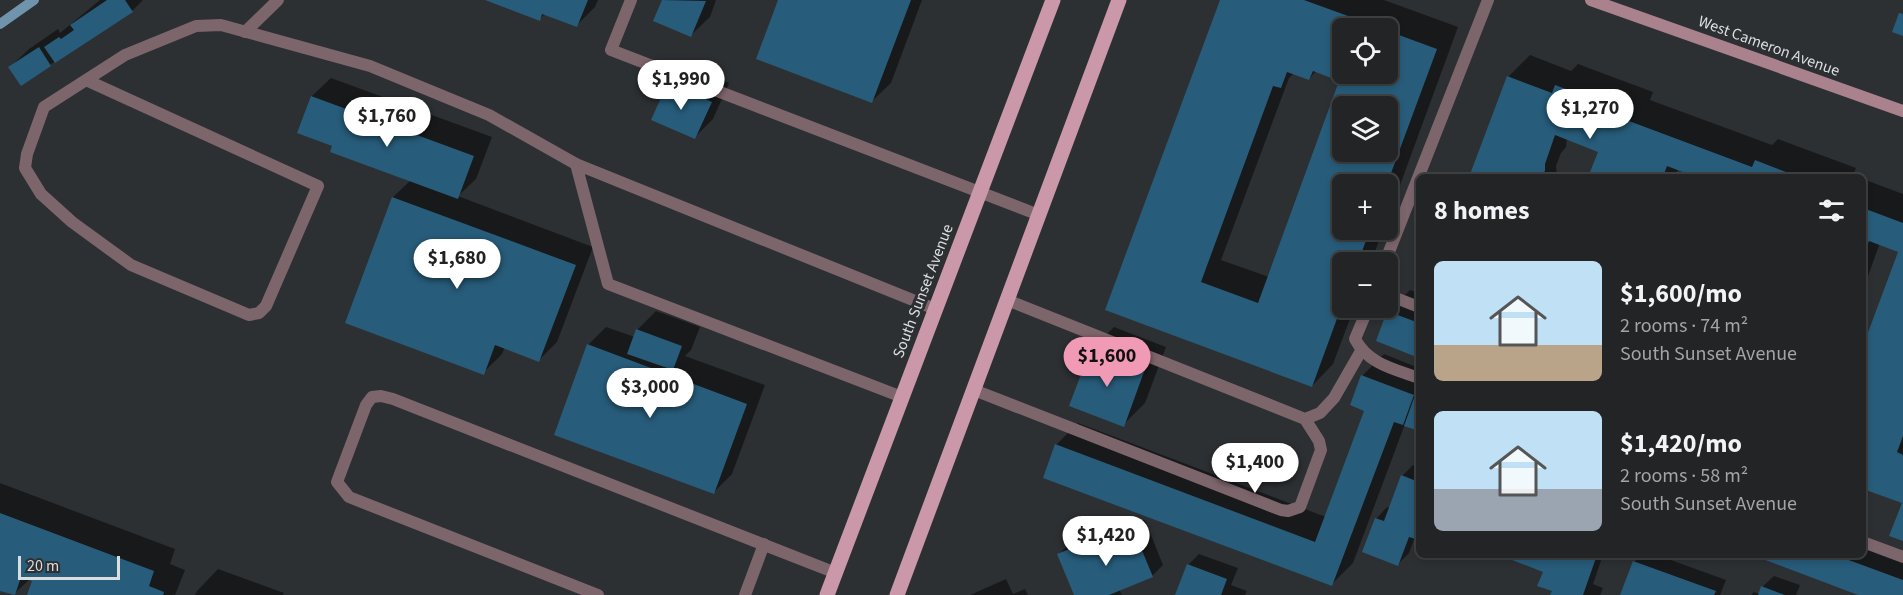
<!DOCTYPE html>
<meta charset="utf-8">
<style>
body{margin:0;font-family:"Source Sans 3",sans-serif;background:#2e3032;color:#f1f3f6;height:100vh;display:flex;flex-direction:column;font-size:22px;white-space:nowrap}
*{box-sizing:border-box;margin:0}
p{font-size:20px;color:#a2a4a7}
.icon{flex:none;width:33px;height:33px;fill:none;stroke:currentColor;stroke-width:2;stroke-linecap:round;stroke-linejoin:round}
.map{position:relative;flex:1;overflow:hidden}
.details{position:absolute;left:1416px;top:174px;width:450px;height:384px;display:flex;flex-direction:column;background:#222426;border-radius:9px;box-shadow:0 3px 9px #0003,0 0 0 2px #3f4143}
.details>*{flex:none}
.controls{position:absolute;left:1332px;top:18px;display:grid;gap:12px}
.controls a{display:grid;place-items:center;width:66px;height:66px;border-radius:9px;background:#222426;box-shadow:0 3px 9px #0003,0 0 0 2px #3f4143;font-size:30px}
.scale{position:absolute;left:18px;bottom:15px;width:102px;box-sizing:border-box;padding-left:6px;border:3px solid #dbdedf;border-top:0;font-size:16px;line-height:21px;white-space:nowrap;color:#dbdedf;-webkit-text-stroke:4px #2d3033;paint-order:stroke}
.price{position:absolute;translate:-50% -51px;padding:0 14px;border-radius:21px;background:#fff;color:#222;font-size:20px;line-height:39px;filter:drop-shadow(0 2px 3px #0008)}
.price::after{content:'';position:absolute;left:50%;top:36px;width:18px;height:14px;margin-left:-9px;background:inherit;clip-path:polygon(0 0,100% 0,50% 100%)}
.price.active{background:#f09ab6;color:#111}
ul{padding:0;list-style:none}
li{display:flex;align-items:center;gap:18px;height:150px;padding:0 18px}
li span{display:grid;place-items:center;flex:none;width:168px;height:120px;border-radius:9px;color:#555}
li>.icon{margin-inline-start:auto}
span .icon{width:72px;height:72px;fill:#fffc;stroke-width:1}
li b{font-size:26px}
h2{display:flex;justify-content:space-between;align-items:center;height:72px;padding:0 18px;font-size:26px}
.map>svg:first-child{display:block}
</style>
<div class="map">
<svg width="1903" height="595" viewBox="0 0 1903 595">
<rect width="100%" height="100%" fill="#2d3033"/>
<g fill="#0007" fill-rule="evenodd">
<path d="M 100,0 L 143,0 L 133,10 L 21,84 L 10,67 L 29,49 L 58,29 L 60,33 Z"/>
<path d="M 489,0 L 598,0 L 595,7 L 577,25 L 545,14 L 539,19 Z"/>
<path d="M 664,0 L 716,0 L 710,17 L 691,35 L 655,21 Z"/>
<path d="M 780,0 L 922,0 L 891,83 L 872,101 Z"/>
<path d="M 1221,0 L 1384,0 L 1458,27 L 1388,218 L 1388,184 L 1342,184 L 1342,230 L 1383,230 L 1371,262 L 1342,262 L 1342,308 L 1354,308 L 1333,364 L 1312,386 L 1106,309 ZM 1342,28 L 1388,28 L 1388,74 L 1342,74 ZM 1316,71 L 1341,80 L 1269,277 L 1221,260 L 1289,78 L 1294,73 L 1309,79 ZM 1342,106 L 1388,106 L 1388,152 L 1342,152 Z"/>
<path d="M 1530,55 L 1571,71 L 1578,64 L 1653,92 L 1650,100 L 1772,145 L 1778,139 L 1856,168 L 1853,175 L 1858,177 L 1697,177 L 1678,169 L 1675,177 L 1590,177 L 1600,151 L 1567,138 L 1566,147 L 1561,153 L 1556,166 L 1557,175 L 1554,177 L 1470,177 L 1508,77 Z"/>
<path d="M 688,64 L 729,83 L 713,119 L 694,138 L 669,83 Z"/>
<path d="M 331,78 L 492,137 L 476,179 L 458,196 L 593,247 L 557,342 L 539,360 L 505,347 L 502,354 L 483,373 L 393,197 L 411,180 L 334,146 L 299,132 L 312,96 Z"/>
<path d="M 1863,179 L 1903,194 L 1903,502 L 1863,487 L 1863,350 L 1900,251 L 1880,243 L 1863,290 Z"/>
<path d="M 1410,290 L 1419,293 L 1419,356 L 1388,312 Z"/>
<path d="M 656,311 L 700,327 L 691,350 L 685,356 L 765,385 L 732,474 L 714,492 L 588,345 L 606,327 L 635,337 L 637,330 Z"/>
<path d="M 1114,327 L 1166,347 L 1145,403 L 1123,425 L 1092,349 Z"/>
<path d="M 1384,354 L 1419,368 L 1419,430 L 1405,424 L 1353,563 L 1332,584 L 1056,445 L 1078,423 L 1326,517 L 1366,410 L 1362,376 Z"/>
<path d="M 1413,465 L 1419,467 L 1419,539 L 1415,537 L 1409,553 L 1398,564 L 1376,519 L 1387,507 L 1390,508 L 1402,476 Z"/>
<path d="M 0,483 L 175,549 L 170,564 L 185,570 L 175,595 L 29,595 L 34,580 L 30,579 L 14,594 L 0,589 Z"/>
<path d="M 1145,520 L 1163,565 L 1152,576 L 1119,589 L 1122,595 L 1076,595 L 1058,555 L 1070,543 L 1089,536 L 1091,542 Z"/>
<path d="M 1863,536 L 1903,551 L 1903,595 L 1863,595 L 1756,555 L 1863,555 Z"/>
<path d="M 1199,554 L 1238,568 L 1231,585 L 1247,591 L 1245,595 L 1177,595 L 1188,565 Z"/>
<path d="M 1509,555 L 1603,555 L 1593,584 L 1603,588 L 1600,595 L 1552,595 L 1554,590 L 1545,571 Z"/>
<path d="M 1641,555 L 1657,555 L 1726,580 L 1720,595 L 1622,595 L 1634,562 Z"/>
<path d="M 218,569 L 284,593 L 283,595 L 195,595 L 197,591 Z"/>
<path d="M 1774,576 L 1800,585 L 1796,595 L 1751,595 L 1754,592 L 1760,594 L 1762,587 Z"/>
<path d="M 1006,579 L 1013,594 L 1025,589 L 1028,595 L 970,595 Z"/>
</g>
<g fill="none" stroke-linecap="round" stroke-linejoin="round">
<path stroke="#6f94ab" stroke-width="10" d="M 0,24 L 34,0"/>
</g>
<g fill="#275c7a" fill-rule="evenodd">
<path d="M 107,0 L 125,0 L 133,12 L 55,63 L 44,47 L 59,37 L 61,39 L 74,30 L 70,25 Z"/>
<path d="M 485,0 L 588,0 L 577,27 L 542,14 L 540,21 Z"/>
<path d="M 662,0 L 706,1 L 691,37 L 653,21 Z"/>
<path d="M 778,0 L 911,0 L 872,103 L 756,59 Z"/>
<path d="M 1220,0 L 1304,0 L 1381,28 L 1342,28 L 1342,74 L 1388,74 L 1388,31 L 1437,49 L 1387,184 L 1342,184 L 1342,230 L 1370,230 L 1358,262 L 1342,262 L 1342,305 L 1312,387 L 1105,310 ZM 1313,71 L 1339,81 L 1258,303 L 1201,282 L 1273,86 L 1281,88 L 1287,72 L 1309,80 ZM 1342,106 L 1388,106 L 1388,152 L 1342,152 Z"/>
<path d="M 1899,13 L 1903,14 L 1903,36 L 1892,32 Z"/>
<path d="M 39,47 L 51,66 L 21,86 L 8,67 Z"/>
<path d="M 1507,76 L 1552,93 L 1555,85 L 1633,114 L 1629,121 L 1752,167 L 1755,160 L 1799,177 L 1696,177 L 1667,166 L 1663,177 L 1588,177 L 1598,152 L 1555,135 L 1545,164 L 1545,171 L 1539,177 L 1469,177 Z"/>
<path d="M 668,82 L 712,102 L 695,139 L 651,120 Z"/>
<path d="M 311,96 L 474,156 L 458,199 L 330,152 L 332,146 L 297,133 Z"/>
<path d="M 392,197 L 576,265 L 539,362 L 495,345 L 484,375 L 345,323 Z"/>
<path d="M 1863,208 L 1903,223 L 1903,436 L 1897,452 L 1903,455 L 1903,541 L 1889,536 L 1902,503 L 1863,489 L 1863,346 L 1898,252 L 1869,241 L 1863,255 Z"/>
<path d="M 1387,311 L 1419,323 L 1419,358 L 1376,341 Z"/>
<path d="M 636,329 L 682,346 L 673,370 L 627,354 Z"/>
<path d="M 587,344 L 747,404 L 714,494 L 554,435 Z"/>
<path d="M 1091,348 L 1145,369 L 1124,427 L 1069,406 Z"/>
<path d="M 1361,375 L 1414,395 L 1403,425 L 1394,422 L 1332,586 L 1043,478 L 1055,444 L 1315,542 L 1364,411 L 1350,405 Z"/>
<path d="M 1414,398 L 1419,400 L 1419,431 L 1404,426 Z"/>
<path d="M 1401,475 L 1419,482 L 1419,540 L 1409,537 L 1398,566 L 1362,552 L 1375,518 L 1384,521 Z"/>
<path d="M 0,513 L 154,571 L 149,586 L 164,592 L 163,595 L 27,595 L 32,581 L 21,577 L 15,595 L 0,591 Z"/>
<path d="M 1134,531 L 1153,577 L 1109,595 L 1074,595 L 1057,554 L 1077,546 L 1080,553 Z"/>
<path d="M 1508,555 L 1597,555 L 1583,595 L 1550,595 L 1552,591 L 1537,586 L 1543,572 L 1507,558 Z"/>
<path d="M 1752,555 L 1835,555 L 1903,580 L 1903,595 L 1858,595 Z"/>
<path d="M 1633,561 L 1716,591 L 1714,595 L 1620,595 Z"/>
<path d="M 1187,564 L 1227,579 L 1221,595 L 1175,595 Z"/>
<path d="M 1761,586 L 1785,595 L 1758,595 Z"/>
</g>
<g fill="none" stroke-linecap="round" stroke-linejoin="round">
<g stroke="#7d656c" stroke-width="12">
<path d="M 631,0 L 611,50 L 1039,215"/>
<path d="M 245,32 L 278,0"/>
<path d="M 86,80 L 318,186 L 266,306 L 259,313 L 249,315 L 131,265 L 72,222 L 41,194 L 25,168 L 27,154 L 44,107 L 125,55 L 196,26 L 221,25 L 370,66 L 489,115 L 576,164"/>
<path d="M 1385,262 L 1488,0"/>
<path d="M 1388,295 L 1419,307"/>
<path d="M 1007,300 L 1305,419 L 1320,413 L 1334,398 L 1361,351"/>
<path d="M 1368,308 L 1355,339 C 1368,364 1394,369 1419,378"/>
<path d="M 974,390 L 1281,510 L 1288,511 L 1300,507 L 1321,450 L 1319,441 L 1305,419"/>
<path d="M 902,397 L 608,284 L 576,164 L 935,309"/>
<path d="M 1863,542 L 1903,557"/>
<path d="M 598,595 L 349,497 L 337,482 L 366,405 L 372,397 L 381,396 L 393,399 L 836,573"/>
<path d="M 745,595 L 764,544"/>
</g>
<path stroke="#a9828e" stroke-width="12" d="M 1591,0 L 1903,111"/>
<g stroke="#ca98a8" stroke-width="15">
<path d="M 827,595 L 1053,0"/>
<path d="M 897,595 L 1119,0"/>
</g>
</g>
<g text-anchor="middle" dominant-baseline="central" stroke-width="6" stroke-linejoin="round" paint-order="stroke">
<g font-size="16" fill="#dbdedf" stroke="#2d3033">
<text transform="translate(1769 46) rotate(20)">West Cameron Avenue</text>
<text transform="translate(923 291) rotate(-69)">South Sunset Avenue</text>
</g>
</g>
</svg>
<div class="controls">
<a><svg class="icon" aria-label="locate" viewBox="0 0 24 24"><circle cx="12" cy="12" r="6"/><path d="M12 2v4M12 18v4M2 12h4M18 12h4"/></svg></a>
<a><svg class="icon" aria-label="layers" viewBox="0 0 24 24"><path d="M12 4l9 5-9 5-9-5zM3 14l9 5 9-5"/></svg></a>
<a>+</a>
<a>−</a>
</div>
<div class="scale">20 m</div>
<b class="price" style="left:681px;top:111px">$1,990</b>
<b class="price" style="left:1590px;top:140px">$1,270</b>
<b class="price" style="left:387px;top:148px">$1,760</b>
<b class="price" style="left:457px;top:290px">$1,680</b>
<b class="price active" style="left:1107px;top:388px">$1,600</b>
<b class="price" style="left:650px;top:419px">$3,000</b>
<b class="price" style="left:1255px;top:494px">$1,400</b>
<b class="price" style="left:1106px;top:567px">$1,420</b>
<section class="details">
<h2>8 homes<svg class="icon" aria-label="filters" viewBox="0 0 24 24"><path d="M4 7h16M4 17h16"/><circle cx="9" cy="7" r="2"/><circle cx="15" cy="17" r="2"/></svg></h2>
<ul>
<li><span style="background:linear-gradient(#bfe0f5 70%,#b9a48a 0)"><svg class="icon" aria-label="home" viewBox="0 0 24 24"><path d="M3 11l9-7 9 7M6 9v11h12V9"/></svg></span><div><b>$1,600/mo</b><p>2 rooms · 74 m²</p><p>South Sunset Avenue</p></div></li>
<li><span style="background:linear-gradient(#bfe0f5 65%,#9aa5b1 0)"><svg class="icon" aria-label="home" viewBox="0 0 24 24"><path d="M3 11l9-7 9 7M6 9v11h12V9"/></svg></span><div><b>$1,420/mo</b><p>2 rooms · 58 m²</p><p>South Sunset Avenue</p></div></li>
</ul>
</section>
</div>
